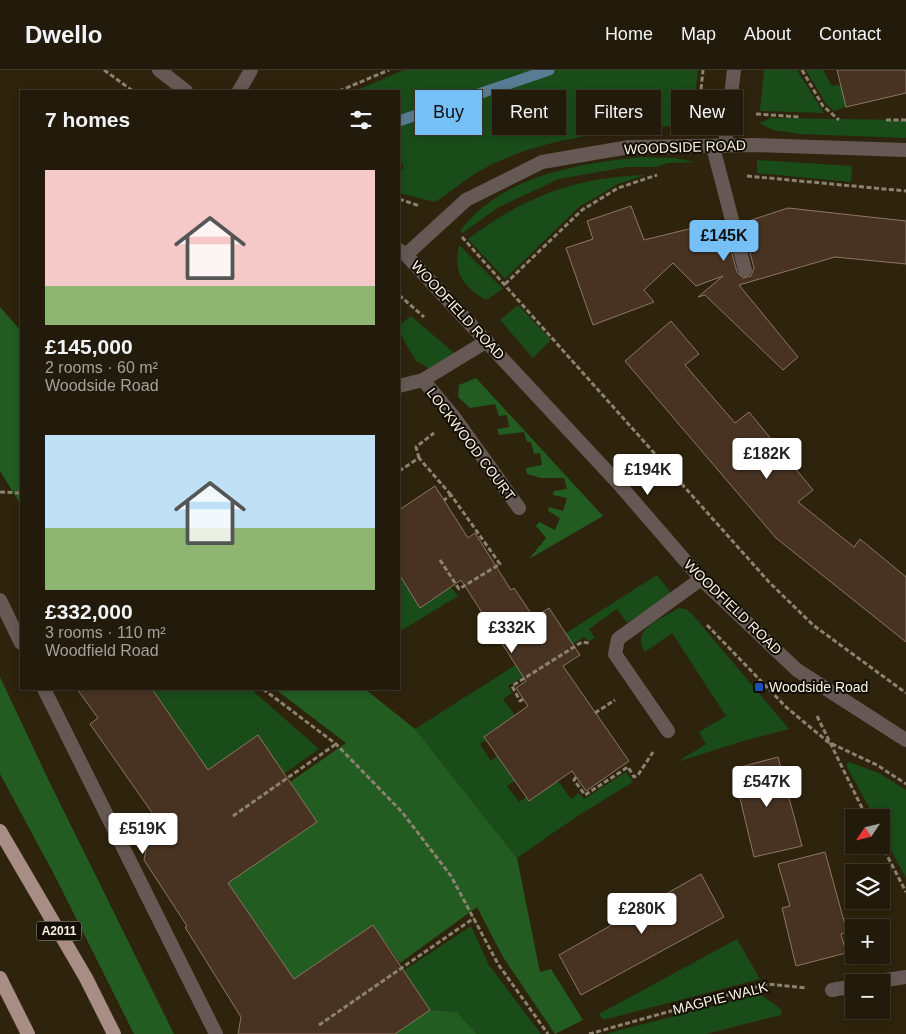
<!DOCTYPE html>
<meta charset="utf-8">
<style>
body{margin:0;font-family:Helvetica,sans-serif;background:#2a2313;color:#f1f3f6;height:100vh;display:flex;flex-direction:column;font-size:19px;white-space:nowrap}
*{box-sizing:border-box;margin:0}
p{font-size:16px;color:#a2a19c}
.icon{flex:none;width:28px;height:28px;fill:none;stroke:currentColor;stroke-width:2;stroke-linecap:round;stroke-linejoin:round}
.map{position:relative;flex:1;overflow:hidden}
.details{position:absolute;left:20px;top:20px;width:380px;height:600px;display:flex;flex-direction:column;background:#221a0a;border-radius:0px;box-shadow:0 2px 8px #0003,0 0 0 1px #3f382b}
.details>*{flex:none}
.top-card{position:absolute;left:415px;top:20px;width:415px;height:45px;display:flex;gap:10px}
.needle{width:32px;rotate:235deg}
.controls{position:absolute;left:845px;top:739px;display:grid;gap:10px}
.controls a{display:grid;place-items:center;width:45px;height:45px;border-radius:0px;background:#221a0a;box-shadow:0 2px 8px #0003,0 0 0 1px #3f382b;font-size:25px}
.price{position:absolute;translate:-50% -42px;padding:0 11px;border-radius:5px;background:#fff;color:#222;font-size:16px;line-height:32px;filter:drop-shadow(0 1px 2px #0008)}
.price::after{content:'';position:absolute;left:50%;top:30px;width:15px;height:11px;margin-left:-8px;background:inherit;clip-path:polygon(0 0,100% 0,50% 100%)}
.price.on{background:#75c0f6;color:#111}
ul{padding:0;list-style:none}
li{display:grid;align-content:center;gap:10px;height:265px;padding:0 25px}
li span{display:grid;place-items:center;height:155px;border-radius:0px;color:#555}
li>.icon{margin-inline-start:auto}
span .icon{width:90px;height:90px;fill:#fffc;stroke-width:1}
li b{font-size:21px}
h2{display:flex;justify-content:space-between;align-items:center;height:60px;padding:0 25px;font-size:21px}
.pill{padding:0 18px;border-radius:0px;background:#221a0a;box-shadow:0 2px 8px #0003,0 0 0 1px #3f382b;font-size:18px;line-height:45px}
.pill.on{background:#75c0f6;color:#111}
header{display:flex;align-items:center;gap:30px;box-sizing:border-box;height:70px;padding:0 25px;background:#221a0a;border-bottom:1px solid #3f382b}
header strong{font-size:24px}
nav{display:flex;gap:28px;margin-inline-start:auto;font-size:18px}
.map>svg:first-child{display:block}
</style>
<header>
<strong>Dwello</strong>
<nav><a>Home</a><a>Map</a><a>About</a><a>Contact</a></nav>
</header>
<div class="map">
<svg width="906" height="964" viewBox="0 0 906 964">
<rect width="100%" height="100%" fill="#2e230d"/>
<g fill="#194c19">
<path d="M 404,0 L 698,0 L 692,54 C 619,61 541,65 476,103 C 462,112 449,123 435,132 L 399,123 L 399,101 L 404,98 L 399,90 L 399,21 L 355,21 Z"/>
<path d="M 764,0 L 797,0 L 824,43 L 760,41 Z"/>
<path d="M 806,0 L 823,0 L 832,16 L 841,15 L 846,37 L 834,41 L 826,34 Z"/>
<path d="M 771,48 L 906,50 L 906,68 L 799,64 L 773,60 L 759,53 Z"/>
<path d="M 640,87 L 675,88 L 694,92 L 668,93 L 656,97 L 627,97 L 559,109 L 497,138 L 463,163 L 460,161 C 501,106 576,94 640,87 Z"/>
<path d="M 757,90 L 852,96 L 851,112 L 757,103 Z"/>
<path d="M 645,105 L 618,114 L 579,137 L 505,209 L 468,169 C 526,126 573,108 645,105 Z"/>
<path d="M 459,175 L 503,219 L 486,230 C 462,215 453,204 459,175 Z"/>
<path d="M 518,235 L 551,270 L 533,288 L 500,250 Z"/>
<path d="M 411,246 L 454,283 L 430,299 L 416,291 L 400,264 L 399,265 L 399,255 Z"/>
<path d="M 400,494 L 403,511 L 420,538 L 451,517 L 458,526 L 399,562 Z"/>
<path d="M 657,505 L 672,524 L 627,553 L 617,539 L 589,559 L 595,568 L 589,571 L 584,567 L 508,616 L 512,623 L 503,629 L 515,645 L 484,667 L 486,670 L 480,674 L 491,691 L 497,686 L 515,711 L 507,716 L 519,732 L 526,727 L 529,731 L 558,711 L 571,729 L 579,723 L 584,729 L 626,702 L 633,712 L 576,747 L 517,788 L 415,659 Z"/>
<path d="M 679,538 L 686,539 L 692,544 L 789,659 L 743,671 L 677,692 L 706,674 L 699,662 L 726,646 L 672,563 L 645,582 C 629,560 663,548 679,538 Z"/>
<path d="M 152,619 L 251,619 L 319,679 L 284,704 L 257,666 L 208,700 Z"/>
<path d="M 849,692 L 879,703 L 906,720 L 906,808 L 881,762 L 881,748 L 874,747 L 846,695 Z"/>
<path d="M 471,856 L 489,895 L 541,964 L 477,964 L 457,942 L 430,940 L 403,901 Z"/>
<path d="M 737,869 L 760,909 L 603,950 L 599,944 Z"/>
<path d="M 760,924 L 782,940 L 781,945 L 706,964 L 605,964 Z"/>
</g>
<g fill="#225c21">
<path d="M 0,237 L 21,261 L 21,435 L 0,401 Z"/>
<path d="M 476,308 L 603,446 L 529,489 L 546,468 L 536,456 L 539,452 L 555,460 L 560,448 L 548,441 L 549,437 L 563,441 L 567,428 L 553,425 L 554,421 L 567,419 L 564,408 L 541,408 L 527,404 L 526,398 L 542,395 L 540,383 L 534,384 L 531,372 L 527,372 L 524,362 L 499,365 L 497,359 L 509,357 L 507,345 L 499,346 L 495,334 L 470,338 L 458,327 L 459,315 Z"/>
<path d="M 0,607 L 48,709 L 174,964 L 134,964 L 56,808 L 0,704 Z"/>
<path d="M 275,619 L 365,619 L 415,659 L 517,788 L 540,902 L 551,899 L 583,950 L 555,964 L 503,887 L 477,837 L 400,893 L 373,855 L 294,909 L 228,813 L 317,752 L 290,712 L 346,673 Z"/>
<path d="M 430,940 L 457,942 L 477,964 L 395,964 Z"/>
</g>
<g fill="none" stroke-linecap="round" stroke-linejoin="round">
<path stroke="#597c94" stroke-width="11" d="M 399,51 L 549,0"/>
</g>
<g fill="#483323" stroke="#8e7665">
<path d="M 837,0 L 906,0 L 906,23 L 846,37 Z"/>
<path d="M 631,136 L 644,170 L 717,152 L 714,155 L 715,161 L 725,158 L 737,202 L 743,208 L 751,206 L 754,198 L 742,153 L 788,138 L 906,151 L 906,194 L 835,187 L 739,215 L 798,287 L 783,300 L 705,225 L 698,227 L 723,206 L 696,216 L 673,193 L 644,220 L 654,232 L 593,255 L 566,178 L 593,169 L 587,151 Z"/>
<path d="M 671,251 L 699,284 L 685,295 L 735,353 L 749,342 L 813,420 L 798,432 L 854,477 L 860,469 L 906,507 L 906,572 L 776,468 L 625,291 Z"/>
<path d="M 435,416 L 468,468 L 475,463 L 511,520 L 514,518 L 534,548 L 549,538 L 580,585 L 563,596 L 629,691 L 586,721 L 572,701 L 529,731 L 484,667 L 528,636 L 516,618 L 526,611 L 461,510 L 420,538 L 399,504 L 399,440 Z"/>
<path d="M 77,619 L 152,619 L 208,700 L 258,665 L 317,752 L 228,813 L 294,909 L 373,855 L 430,940 L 395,964 L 238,964 L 241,947 L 185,857 L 187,856 L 144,790 L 153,744 L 90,654 L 98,648 Z"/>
<path d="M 778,687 L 802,776 L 754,787 L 733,699 Z"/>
<path d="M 825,782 L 847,862 L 841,864 L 846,883 L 796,896 L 782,838 L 790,836 L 778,794 Z"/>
<path d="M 701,804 L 724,847 L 581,925 L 559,885 Z"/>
</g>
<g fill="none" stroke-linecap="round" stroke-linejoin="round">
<g stroke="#8b8270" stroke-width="3" stroke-dasharray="5 2.5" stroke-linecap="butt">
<path d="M 104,0 L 133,21"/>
<path d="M 802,0 L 823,36 L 839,50"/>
<path d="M 339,21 L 389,0"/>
<path d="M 756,44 L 800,47"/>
<path d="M 698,49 L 703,0"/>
<path d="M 886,50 L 906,50"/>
<path d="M 747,106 L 906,121"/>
<path d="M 399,129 L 420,136"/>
<path d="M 462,167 L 769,512 L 813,555 L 906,623"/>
<path d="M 505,214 L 582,140 L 618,118 L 657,105"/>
<path d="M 399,225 L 424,247"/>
<path d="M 419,388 L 416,377 L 434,363"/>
<path d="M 399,401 L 419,388 L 451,425"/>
<path d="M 0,422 L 21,423"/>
<path d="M 440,490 L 459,519 L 500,494 L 451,425 L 444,430"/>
<path d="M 707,555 L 786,637 L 828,672 L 877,695 L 906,714"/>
<path d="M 263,619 L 336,674 L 402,742 L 451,806 L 498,894 L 548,964"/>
<path d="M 523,629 L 520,631 L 512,616 L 582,572 L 589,573"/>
<path d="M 595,643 L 615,630"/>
<path d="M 817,646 L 867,748"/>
<path d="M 576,707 L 574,710 L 585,725 L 628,697 L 634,707 L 638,705 L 653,682"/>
<path d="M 233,746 L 336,674"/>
<path d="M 881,774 L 906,822"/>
<path d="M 319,955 L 474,848"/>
<path d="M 589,964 L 767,914 L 807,918"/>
</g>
<g stroke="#665955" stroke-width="14">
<path d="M 239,21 L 251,0"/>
<path d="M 713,77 L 745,200"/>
<path d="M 423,310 L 454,347 L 519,438"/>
<path d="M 399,316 L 423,310 L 487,271"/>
<path d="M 668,661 L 615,584 L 618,569 L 701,509"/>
</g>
<g stroke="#665955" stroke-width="14">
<path d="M 159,0 L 186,21"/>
<path d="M 725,76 L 734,0"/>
<path d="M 399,180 L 406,185 L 618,413 L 701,509 L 797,600 L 906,670"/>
<path d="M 406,185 L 466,130 L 542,92 L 629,77 L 755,75 L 906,80"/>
<path d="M 0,530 L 21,573"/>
<path d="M 44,619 L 216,964"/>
<path d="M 873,912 L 906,907"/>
<path d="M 832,920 L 854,916"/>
</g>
<g stroke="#a78d84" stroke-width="14">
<path d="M 0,761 L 86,908 L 114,964"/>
<path d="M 0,908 L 28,964"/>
</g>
</g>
<rect fill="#1a4fb4" stroke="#120e05" stroke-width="2" x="754" y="612" width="10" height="10" rx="2.5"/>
<g text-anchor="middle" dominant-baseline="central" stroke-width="4" stroke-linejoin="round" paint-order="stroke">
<rect fill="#120e05" stroke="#b4aea2" stroke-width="1" x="36.5" y="851.5" width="45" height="19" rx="4"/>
<g font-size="12" font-weight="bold" fill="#f9f2e5">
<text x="59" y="861">A2011</text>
</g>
<g font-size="14" fill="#f9f2e5" stroke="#120e05">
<text transform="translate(685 77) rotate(-2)">WOODSIDE ROAD</text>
<text transform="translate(458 240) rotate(47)">WOODFIELD ROAD</text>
<text transform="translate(471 374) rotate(53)">LOCKWOOD COURT</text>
<text transform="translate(733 537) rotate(44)">WOODFIELD ROAD</text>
<text transform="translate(720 928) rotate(-14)">MAGPIE WALK</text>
</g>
<g font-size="14" fill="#f9f2e5" stroke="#120e05" text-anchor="start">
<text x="769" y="617">Woodside Road</text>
</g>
</g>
</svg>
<div class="controls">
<a><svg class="needle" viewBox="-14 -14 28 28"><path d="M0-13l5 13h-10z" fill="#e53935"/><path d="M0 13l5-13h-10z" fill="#a2a19c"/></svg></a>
<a><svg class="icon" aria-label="layers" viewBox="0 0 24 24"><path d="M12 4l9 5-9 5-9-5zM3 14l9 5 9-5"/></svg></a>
<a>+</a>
<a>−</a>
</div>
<b class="price on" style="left:724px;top:192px">£145K</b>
<b class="price" style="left:767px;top:410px">£182K</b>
<b class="price" style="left:648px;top:426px">£194K</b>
<b class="price" style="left:512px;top:584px">£332K</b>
<b class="price" style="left:767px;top:738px">£547K</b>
<b class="price" style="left:143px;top:785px">£519K</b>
<b class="price" style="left:642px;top:865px">£280K</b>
<div class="top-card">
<a class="pill on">Buy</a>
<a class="pill">Rent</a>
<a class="pill">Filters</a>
<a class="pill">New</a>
</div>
<section class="details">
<h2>7 homes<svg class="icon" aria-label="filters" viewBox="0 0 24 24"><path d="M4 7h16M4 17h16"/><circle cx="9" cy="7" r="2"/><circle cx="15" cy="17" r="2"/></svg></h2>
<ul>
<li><span style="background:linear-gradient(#f6c9c9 75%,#8fb573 0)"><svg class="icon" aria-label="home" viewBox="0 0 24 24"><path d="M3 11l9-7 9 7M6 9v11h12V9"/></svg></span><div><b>£145,000</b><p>2 rooms · 60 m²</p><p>Woodside Road</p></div></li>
<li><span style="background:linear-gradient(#bfe0f5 60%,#8fb573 0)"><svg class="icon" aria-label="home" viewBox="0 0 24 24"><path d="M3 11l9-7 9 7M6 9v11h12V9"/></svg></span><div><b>£332,000</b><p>3 rooms · 110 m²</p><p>Woodfield Road</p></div></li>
</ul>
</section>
</div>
